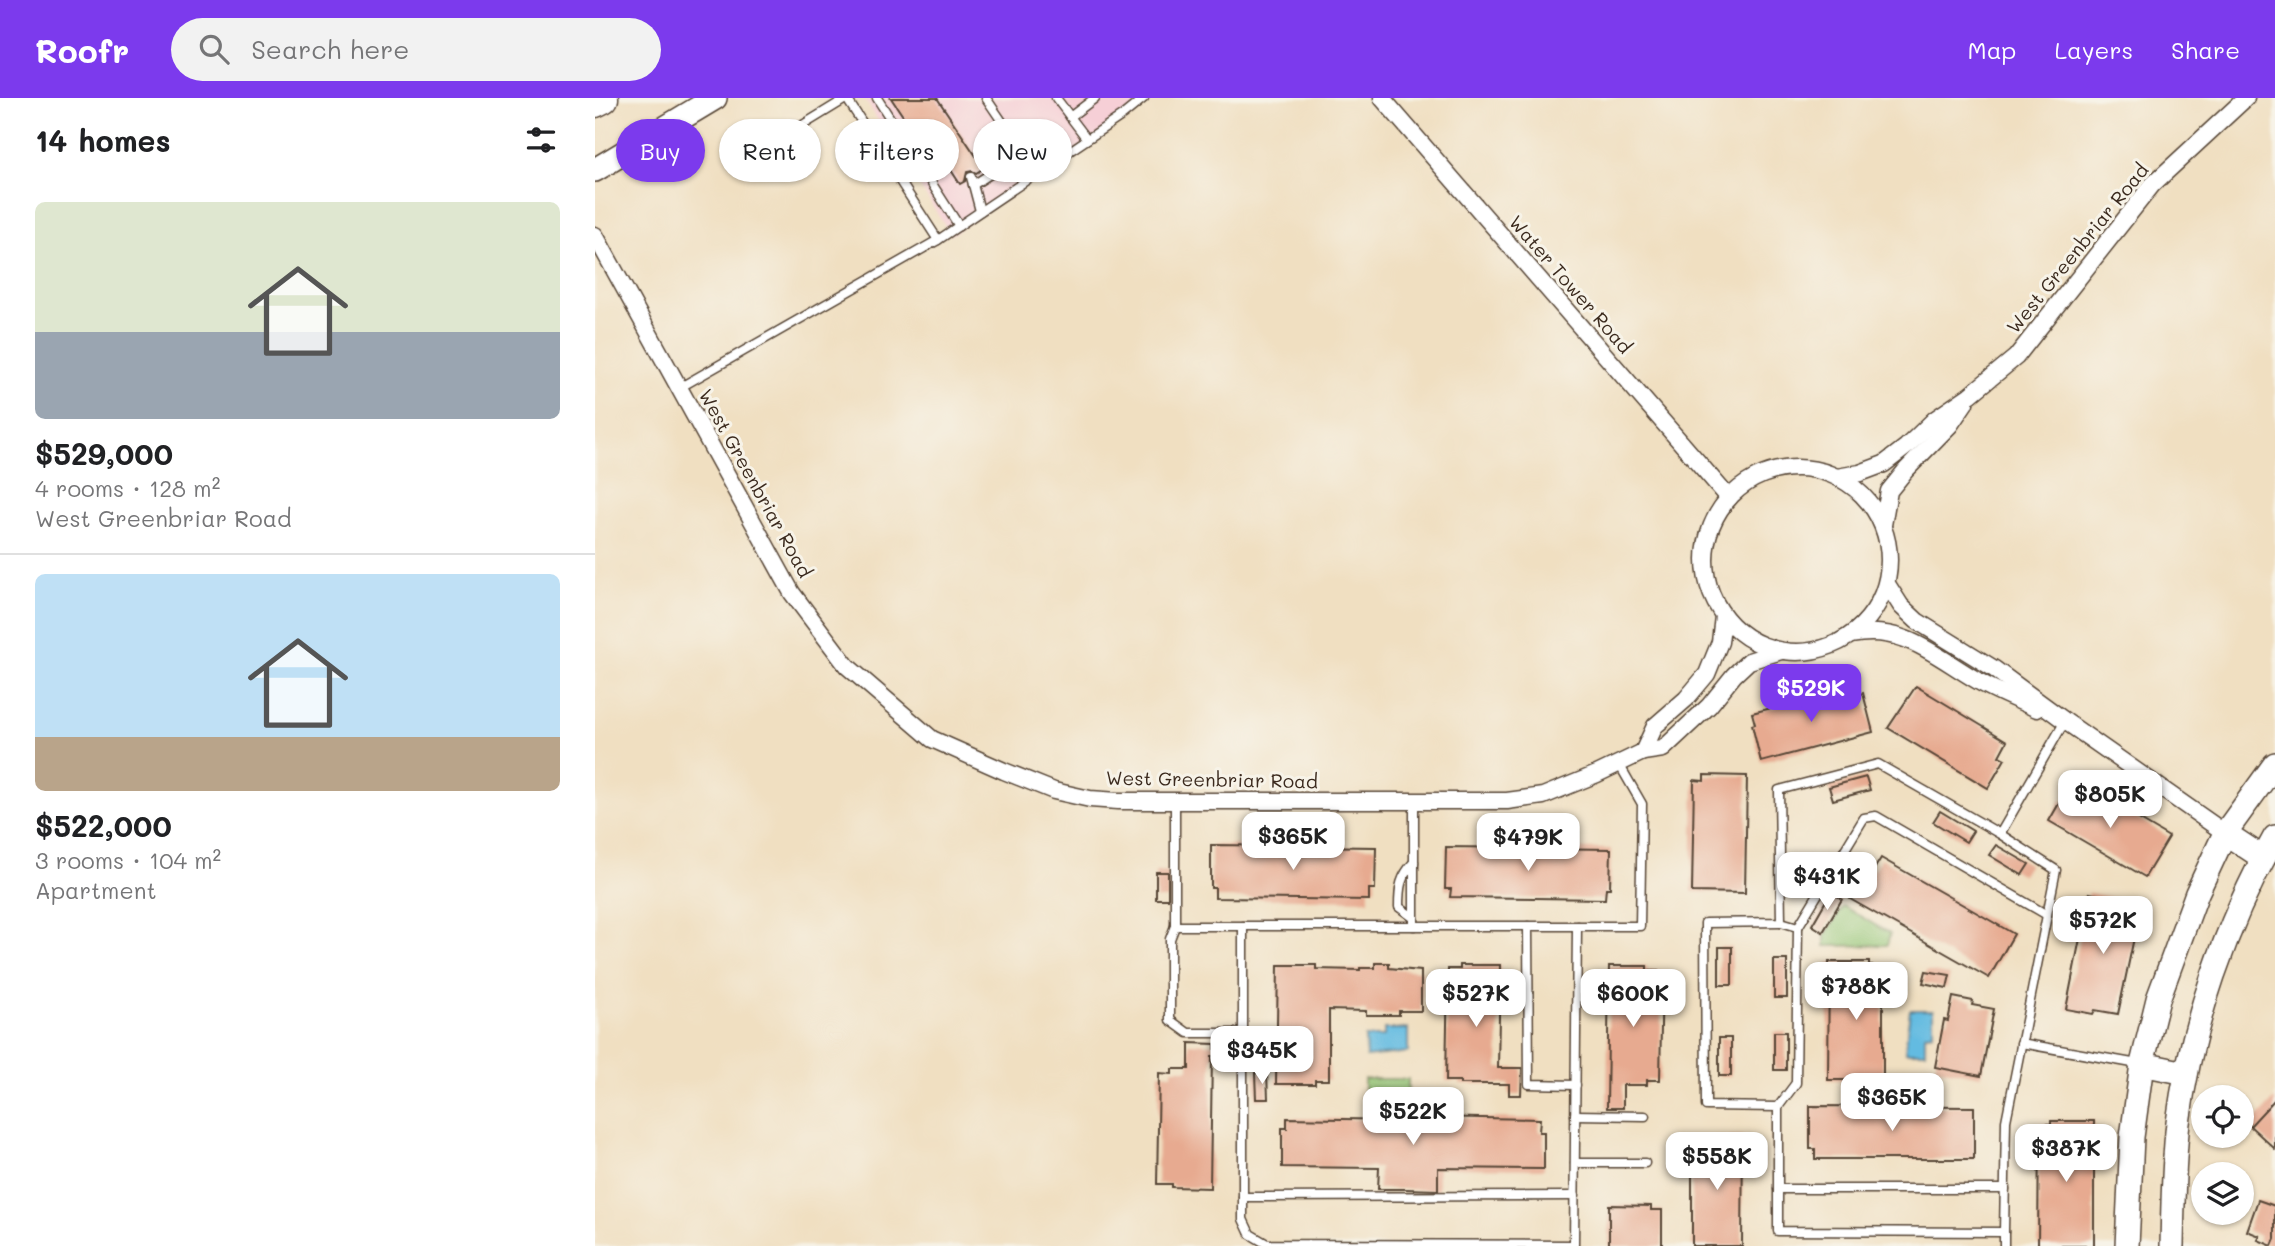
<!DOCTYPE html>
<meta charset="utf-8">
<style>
body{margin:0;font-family:Mali,sans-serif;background:#f2f2f2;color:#202124;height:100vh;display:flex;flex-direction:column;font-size:26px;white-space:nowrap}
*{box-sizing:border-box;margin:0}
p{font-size:23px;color:#757577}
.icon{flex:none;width:38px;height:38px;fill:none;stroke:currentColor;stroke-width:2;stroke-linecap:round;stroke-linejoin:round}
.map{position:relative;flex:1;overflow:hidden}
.details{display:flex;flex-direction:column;background:#fff;width:595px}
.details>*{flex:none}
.banner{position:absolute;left:21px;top:21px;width:665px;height:63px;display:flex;gap:14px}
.tools{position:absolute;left:1596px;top:987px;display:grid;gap:14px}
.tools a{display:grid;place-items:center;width:63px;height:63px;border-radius:50%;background:#fff;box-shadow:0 2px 5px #0004;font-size:35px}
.price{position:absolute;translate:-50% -60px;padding:0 16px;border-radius:14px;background:#fff;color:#222;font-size:23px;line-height:46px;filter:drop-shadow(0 2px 4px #0008)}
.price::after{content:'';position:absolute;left:50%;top:42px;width:21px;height:16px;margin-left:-10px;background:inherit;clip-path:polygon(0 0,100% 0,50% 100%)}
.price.active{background:#7c3aed;color:#fff}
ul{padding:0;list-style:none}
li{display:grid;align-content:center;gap:14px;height:371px;padding:0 35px}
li+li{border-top:2px solid #e0e0e0}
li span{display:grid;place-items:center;height:217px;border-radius:10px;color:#555}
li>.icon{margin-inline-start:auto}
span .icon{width:126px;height:126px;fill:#fffc;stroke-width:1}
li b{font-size:30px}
h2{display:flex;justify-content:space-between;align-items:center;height:84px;padding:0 35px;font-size:30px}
.chip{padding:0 24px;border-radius:32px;background:#fff;box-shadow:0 2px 5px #0004;font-size:24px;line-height:63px}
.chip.active{background:#7c3aed;color:#fff}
header{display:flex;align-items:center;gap:42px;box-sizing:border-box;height:98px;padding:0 35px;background:#7c3aed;color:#fff}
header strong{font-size:33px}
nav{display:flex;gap:38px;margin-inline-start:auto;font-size:24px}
.search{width:490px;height:63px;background:#f2f2f2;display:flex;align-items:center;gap:18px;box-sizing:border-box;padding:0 24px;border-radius:38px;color:#757577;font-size:26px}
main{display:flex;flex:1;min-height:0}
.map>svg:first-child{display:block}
</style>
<header>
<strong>Roofr</strong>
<div class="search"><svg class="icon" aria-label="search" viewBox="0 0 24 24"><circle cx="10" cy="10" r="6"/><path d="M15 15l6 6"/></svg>Search here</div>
<nav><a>Map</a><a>Layers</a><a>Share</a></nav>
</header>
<main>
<section class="details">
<h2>14 homes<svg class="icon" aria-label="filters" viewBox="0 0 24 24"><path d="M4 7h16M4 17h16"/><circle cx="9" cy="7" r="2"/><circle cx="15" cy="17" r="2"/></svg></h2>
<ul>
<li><span style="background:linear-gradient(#dfe7d0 60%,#9aa5b1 0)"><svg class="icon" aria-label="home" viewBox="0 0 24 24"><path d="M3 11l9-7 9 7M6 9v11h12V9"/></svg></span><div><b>$529,000</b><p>4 rooms · 128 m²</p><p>West Greenbriar Road</p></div></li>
<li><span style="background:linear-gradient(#bfe0f5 75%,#b9a48a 0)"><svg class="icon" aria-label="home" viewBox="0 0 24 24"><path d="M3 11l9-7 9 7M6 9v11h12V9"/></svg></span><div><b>$522,000</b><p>3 rooms · 104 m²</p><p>Apartment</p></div></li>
</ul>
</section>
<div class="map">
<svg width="1680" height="1148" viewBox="0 0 1680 1148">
<rect width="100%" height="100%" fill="#f7f3e8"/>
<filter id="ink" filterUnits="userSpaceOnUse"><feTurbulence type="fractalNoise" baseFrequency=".0143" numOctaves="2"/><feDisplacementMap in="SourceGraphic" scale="14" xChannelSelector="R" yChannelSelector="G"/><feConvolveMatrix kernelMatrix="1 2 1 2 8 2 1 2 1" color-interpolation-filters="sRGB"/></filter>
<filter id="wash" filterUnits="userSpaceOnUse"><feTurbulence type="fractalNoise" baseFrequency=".00686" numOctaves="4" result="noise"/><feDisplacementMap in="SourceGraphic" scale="28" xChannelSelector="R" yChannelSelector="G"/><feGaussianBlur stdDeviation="1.57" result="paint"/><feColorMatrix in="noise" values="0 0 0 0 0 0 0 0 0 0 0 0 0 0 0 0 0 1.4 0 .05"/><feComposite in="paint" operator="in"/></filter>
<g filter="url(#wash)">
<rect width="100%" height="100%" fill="#f0dfc1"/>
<path fill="#f6cfd6" d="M 269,0 L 558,0 L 356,137 Z"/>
<g fill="#95c676" stroke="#68784a" stroke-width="2">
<path d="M 1248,808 L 1295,836 L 1292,847 L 1230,848 L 1230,838 Z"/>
<rect x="769" y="981" width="44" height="21"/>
</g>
<g fill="#64bbe1" stroke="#507280" stroke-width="2">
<path d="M 1315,912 L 1338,912 L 1338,935 L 1330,936 L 1330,954 L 1310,954 Z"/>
<path d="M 789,931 L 813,931 L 813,954 L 771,959 L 770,939 L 789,939 Z"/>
</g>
<g id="blocks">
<g fill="#e7aa90">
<path d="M 296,0 L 342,0 L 389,70 L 381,75 L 377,73 L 372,74 L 370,83 L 365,86 L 352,66 L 344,72 Z"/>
<path d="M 1263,588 L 1265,596 L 1268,595 L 1278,634 L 1166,664 L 1157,627 L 1160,626 L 1157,615 Z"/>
<path d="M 1321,588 L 1412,643 L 1404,658 L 1410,661 L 1393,690 L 1293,630 Z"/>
<path d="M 1109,677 L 1152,678 L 1150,795 L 1097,794 L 1099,682 L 1109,683 Z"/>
<path d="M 1271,679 L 1275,692 L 1238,702 L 1234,689 Z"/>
<path d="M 1483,685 L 1574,739 L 1550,779 L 1454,723 L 1466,702 L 1471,705 Z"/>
<path d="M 1345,713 L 1378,733 L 1371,744 L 1338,724 Z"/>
<path d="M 616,747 L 781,749 L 780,791 L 774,791 L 774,802 L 620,800 L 620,790 L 616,790 Z"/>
<path d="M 1401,747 L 1434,766 L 1427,777 L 1394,757 Z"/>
<path d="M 851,749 L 1016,751 L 1015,790 L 1011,790 L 1010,801 L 855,799 L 856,791 L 850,791 Z"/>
<path d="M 1286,760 L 1419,836 L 1394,880 L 1255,801 L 1273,770 L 1278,773 Z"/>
<rect x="561" y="774" width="12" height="27"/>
<path d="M 1236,794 L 1247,801 L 1228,834 L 1217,827 Z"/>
<path d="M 1494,795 L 1524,801 L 1522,806 L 1545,811 L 1523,916 L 1500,912 L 1498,916 L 1471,911 Z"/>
<rect x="1124" y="849" width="13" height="38"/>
<rect x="1179" y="862" width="13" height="38"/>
<path d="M 1234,864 L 1274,864 L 1274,868 L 1288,868 L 1288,982 L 1233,982 Z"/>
<path d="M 780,865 L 794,865 L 794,870 L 826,873 L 826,913 L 804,913 L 804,917 L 771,917 L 771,913 L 734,912 L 734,982 L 720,982 L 720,986 L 681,986 L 683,867 L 721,867 L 721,871 L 765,872 L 765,870 L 780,870 Z"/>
<path d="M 865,867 L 905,867 L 903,970 L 927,970 L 926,997 L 914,997 L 914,986 L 865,986 L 865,983 L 851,983 L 853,871 L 865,871 Z"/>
<path d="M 1014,868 L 1052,868 L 1052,873 L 1067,873 L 1065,982 L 1052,982 L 1052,987 L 1028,987 L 1028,1010 L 1012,1010 Z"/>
<path d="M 1331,873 L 1355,877 L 1352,890 L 1328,885 Z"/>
<path d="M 1358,899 L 1378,903 L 1377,907 L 1399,911 L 1386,978 L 1340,969 L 1349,922 L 1353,923 Z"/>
<rect x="1179" y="934" width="12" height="38"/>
<rect x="1124" y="940" width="12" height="38"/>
<path d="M 594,945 L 620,946 L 620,958 L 617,958 L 615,1090 L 577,1089 L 577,1086 L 562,1086 L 564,975 L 577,976 L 577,971 L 594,971 Z"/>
<path d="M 672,974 L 673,1001 L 661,1001 L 660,975 Z"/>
<path d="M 1680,1001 L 1680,1051 L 1655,1028 Z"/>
<path d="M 1215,1008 L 1379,1009 L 1379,1061 L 1220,1061 L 1220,1051 L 1215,1051 Z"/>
<path d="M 834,1019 L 945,1021 L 944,1034 L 949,1034 L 949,1071 L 843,1070 L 843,1092 L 810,1091 L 783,1091 L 784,1070 L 687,1069 L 687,1030 L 692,1030 L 692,1020 L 803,1022 L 803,1032 L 834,1032 Z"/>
<path d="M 1456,1023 L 1499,1023 L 1499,1148 L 1443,1148 L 1444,1026 L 1456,1026 Z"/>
<path d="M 1120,1039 L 1148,1039 L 1147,1148 L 1097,1148 L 1097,1043 L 1120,1043 Z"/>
<path d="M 1663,1102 L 1680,1108 L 1680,1141 L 1677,1148 L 1663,1142 L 1665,1138 L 1652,1133 Z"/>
<path d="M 1014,1107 L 1056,1108 L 1056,1112 L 1067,1112 L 1067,1148 L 1014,1148 Z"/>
</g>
</g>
</g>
<g filter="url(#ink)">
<use href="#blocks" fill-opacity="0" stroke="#564536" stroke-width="2"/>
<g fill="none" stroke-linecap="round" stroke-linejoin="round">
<g stroke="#564536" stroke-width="11">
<g id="lane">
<path d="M 282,0 L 364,128"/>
<path d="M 391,0 L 442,75"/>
<path d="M 461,0 L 492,41"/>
<path d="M 252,1 L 343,142"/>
<path d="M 475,19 L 500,0"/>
<path d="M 203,30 L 252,0"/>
<path d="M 376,79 L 385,113"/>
<path d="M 378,87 L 428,55"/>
<path d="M 84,290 L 343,142 L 528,17 L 549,0"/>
<path d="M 580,703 L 580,828 L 819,828"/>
<path d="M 819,704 L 819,828 L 1045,828 L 1047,706 L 1024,666"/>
<path d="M 1405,736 L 1461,772 L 1411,1023 L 1409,1134 L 1183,1133 L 1183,1009 L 1111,1008 L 1110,825 L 1186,824 L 1184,692 L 1283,666 L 1405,736 L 1470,623"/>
<path d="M 819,764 C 805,779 804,789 804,809 L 819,820"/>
<path d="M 1186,824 L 1203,829 L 1269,720 L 1281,718 L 1452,817"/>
<path d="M 580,828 L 575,841 L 575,922 L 593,935 L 647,935"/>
<path d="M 648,828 L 648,1121 L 655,1136 L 672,1146 L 979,1147 L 982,828"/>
<path d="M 933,828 L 934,986 L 981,987"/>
<path d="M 1426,945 L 1543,966"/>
<path d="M 1183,1009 L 1201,985 L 1203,829"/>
<path d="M 980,1017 L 1050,1018"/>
<path d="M 980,1065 L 1050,1065"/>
<path d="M 1183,1091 L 1410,1091"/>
<path d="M 648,1099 L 980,1098"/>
<path d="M 1409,1134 L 1409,1148"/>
</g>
</g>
<g stroke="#564536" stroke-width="19">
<g id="street">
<path d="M 787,0 L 1134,400"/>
<path d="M 0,137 L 197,495 L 252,568 L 337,641 L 409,673 L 459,693 L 495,701 L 523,703 L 912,703 L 948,698 L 1002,676 L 1048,654 L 1068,651 L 1114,608 L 1139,577 L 1154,563 L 1186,553"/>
<circle cx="1202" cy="462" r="92"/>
<path d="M 1242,379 L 1265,375 L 1289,366 L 1311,349 L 1340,321 L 1375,297 L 1421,259 L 1557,87 L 1651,0"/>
<path d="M 1288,427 L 1294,393 L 1311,372 L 1355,327 L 1370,305"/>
<path d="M 1292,486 L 1306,508 L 1322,523 L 1398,570 L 1470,623 L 1630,735"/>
<path d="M 1256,537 C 1309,526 1341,559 1383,583 C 1402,594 1423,602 1442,611"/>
<path d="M 1048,654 L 1060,628 L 1091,601 L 1112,576 L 1125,544 L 1128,518"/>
</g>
</g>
<g stroke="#564536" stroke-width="26">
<g id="secondary">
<path d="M 0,72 L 120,0"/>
<path d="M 1630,735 L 1668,760"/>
<path d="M 1547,966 L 1591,975"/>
<path d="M 1532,1148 L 1537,1039 L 1547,966 L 1563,901 L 1602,795 L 1630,735 L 1680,666"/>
<path d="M 1577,1148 C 1578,1107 1578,1066 1583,1025 C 1596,926 1631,826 1680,739"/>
</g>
</g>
<g stroke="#564536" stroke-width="33">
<path id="highway" d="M 0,4 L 8,0"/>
</g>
<use href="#lane" stroke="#fff" stroke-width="8"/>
<use href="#street" stroke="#fff" stroke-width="16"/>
<use href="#secondary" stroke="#fff" stroke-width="23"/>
<use href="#highway" stroke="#fff" stroke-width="30"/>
</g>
</g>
<g text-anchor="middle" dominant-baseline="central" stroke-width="6" stroke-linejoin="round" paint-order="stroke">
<g font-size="19" fill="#3b2a1e" stroke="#f7f3e8">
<text transform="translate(1482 150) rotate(-51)">West Greenbriar Road</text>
<text transform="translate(976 186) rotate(49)">Water Tower Road</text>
<text transform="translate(161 385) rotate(61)">West Greenbriar Road</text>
<text transform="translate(617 681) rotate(1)">West Greenbriar Road</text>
</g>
</g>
</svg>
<div class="tools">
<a><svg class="icon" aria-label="locate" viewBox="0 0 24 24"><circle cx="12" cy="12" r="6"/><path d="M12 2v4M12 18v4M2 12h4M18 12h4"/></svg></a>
<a><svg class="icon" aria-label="layers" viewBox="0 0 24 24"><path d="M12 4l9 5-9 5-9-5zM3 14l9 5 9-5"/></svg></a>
</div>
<b class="price active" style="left:1216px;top:626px">$529K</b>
<b class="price" style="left:1515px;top:732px">$805K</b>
<b class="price" style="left:698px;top:774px">$365K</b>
<b class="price" style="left:933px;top:775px">$479K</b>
<b class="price" style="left:1232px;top:814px">$431K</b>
<b class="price" style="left:1508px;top:858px">$572K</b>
<b class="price" style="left:1261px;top:924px">$788K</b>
<b class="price" style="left:881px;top:931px">$527K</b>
<b class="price" style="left:1038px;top:931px">$600K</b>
<b class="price" style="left:667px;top:988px">$345K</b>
<b class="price" style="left:1297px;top:1035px">$365K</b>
<b class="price" style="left:818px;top:1049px">$522K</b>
<b class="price" style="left:1471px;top:1086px">$387K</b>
<b class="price" style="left:1122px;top:1094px">$558K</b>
<div class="banner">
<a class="chip active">Buy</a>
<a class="chip">Rent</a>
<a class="chip">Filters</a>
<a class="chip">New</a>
</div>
</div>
</main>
